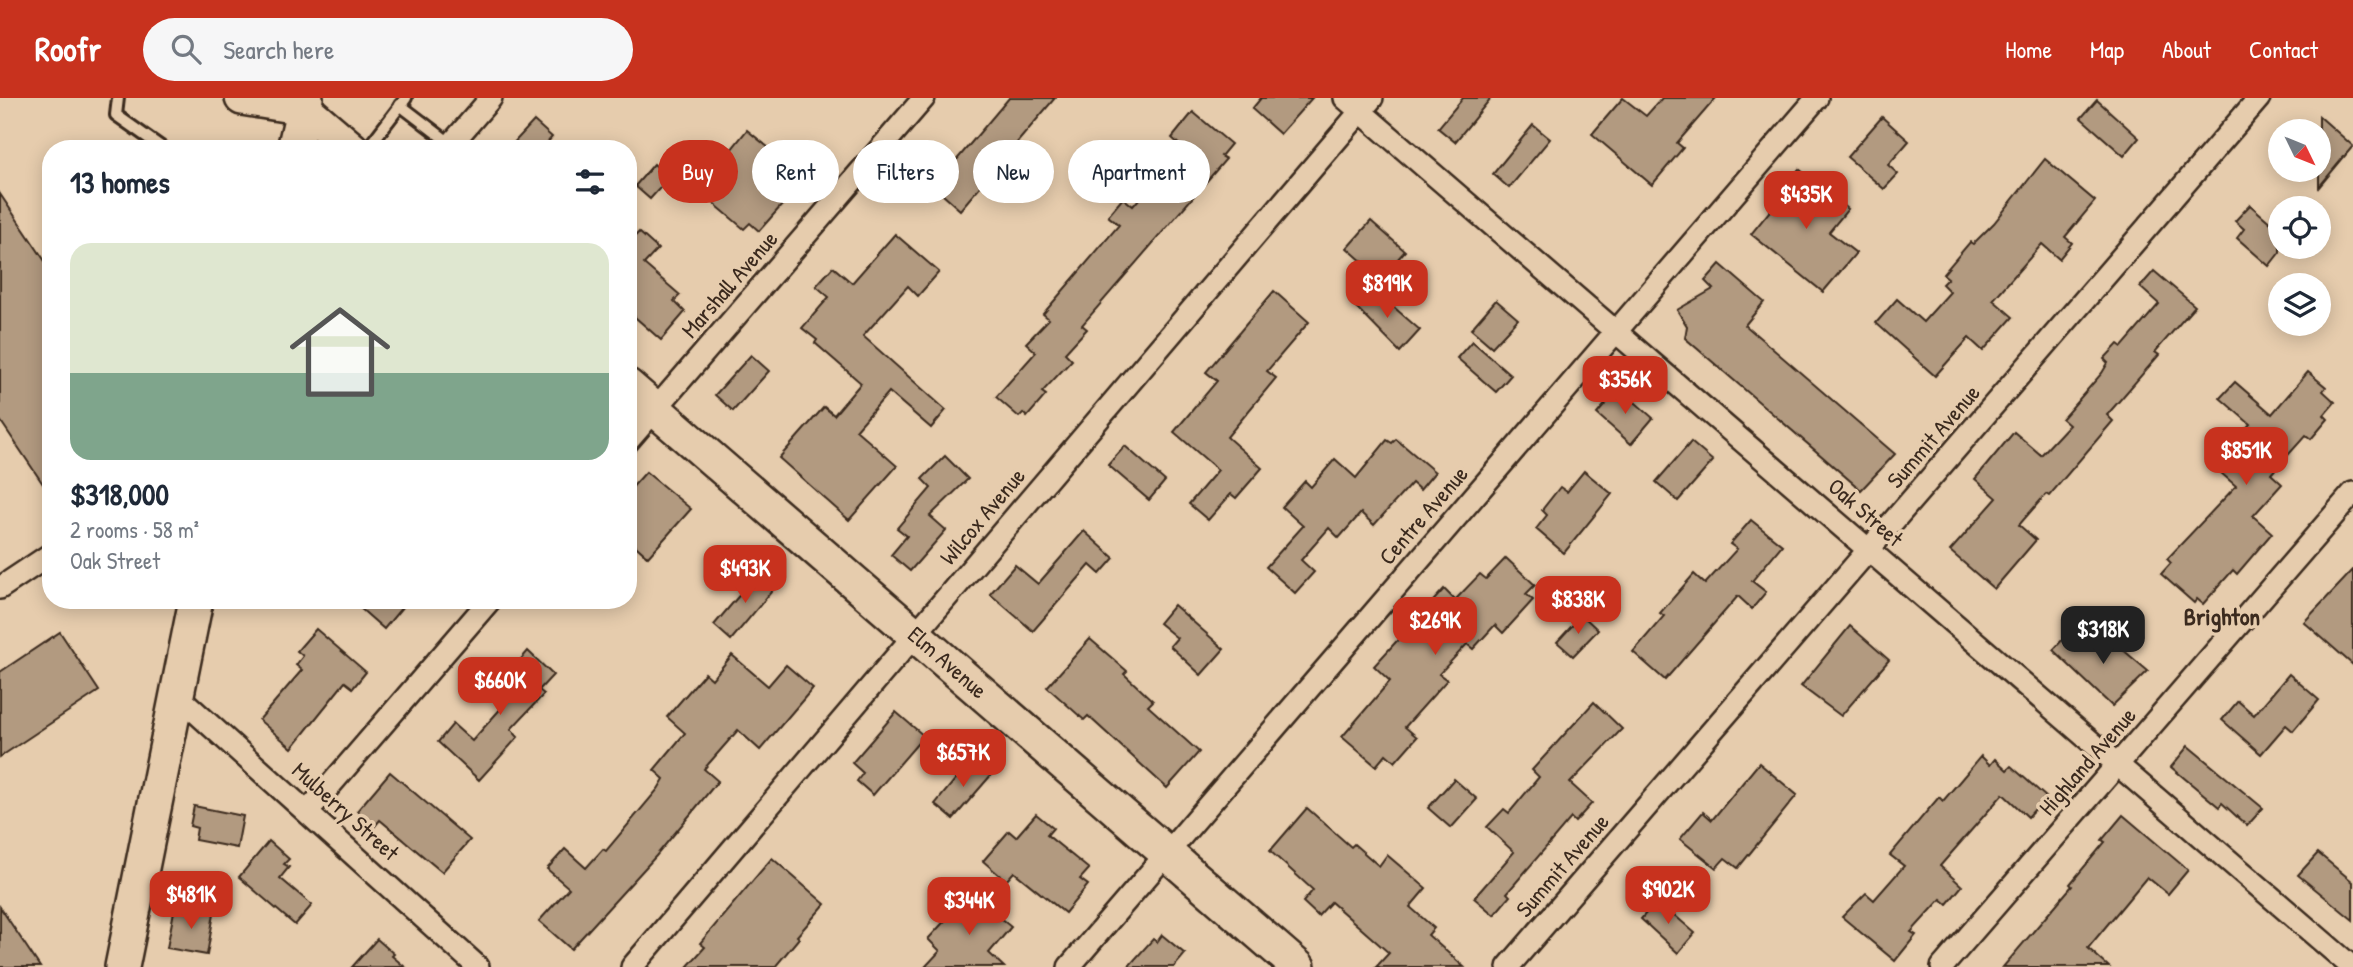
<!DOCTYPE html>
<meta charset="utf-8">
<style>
body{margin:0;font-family:"Patrick Hand",sans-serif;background:#f6f6f7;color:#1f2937;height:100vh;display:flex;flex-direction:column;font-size:26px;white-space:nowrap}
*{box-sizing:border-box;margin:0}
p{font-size:23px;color:#747a83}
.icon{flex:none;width:38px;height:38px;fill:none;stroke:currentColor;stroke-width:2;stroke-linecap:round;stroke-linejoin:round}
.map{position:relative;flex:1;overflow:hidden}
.drawer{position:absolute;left:42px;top:42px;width:595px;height:469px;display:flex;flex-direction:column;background:#fff;border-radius:28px;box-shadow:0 4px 18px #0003}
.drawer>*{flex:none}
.hud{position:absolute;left:658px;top:42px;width:665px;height:63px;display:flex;gap:14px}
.needle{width:46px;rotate:133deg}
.buttons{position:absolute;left:2268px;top:21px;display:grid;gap:14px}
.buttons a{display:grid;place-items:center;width:63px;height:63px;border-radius:50%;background:#fff;box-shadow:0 4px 18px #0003;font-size:35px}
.price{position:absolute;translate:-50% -60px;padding:0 16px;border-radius:14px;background:#c8321e;color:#fff;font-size:23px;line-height:46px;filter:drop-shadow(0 2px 4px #0008)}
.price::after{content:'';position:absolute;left:50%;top:42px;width:21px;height:16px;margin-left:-10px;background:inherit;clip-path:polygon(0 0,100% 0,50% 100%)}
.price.on{background:#222;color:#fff}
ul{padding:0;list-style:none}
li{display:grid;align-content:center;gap:14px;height:371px;padding:0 28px}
li span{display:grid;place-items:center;height:217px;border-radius:21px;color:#555}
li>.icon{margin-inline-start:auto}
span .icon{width:126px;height:126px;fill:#fffc;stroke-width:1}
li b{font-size:30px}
h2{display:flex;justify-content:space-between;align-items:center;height:84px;padding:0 28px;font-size:30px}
.chip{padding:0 24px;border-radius:32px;background:#fff;box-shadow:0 4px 18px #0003;font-size:24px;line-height:63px}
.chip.on{background:#c8321e;color:#fff}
header{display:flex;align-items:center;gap:42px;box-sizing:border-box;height:98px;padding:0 35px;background:#c8321e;color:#fff}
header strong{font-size:33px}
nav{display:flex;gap:38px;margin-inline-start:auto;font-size:24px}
.search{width:490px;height:63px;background:#f6f6f7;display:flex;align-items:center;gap:18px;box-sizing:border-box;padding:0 24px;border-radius:38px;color:#747a83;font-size:26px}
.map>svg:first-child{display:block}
</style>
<header>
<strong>Roofr</strong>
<div class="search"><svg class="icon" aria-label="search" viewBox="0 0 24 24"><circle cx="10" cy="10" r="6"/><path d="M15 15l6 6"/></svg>Search here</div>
<nav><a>Home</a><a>Map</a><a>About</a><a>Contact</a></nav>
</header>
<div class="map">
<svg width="2353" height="869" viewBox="0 0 2353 869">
<rect width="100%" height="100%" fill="#e6ccad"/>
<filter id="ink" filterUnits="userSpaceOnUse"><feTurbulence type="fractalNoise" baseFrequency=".0143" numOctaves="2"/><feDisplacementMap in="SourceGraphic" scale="14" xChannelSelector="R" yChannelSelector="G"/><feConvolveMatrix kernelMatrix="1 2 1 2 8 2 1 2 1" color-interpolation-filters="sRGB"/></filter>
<g filter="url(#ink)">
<g fill="#b29a80" stroke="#3b2a1e" stroke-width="2">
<path d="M 1009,0 L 1055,0 L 960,112 L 917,74 L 932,56 L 949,71 Z"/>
<path d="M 1261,0 L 1312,0 L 1280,36 L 1252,11 Z"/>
<path d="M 1463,0 L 1491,0 L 1455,44 L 1438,30 Z"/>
<path d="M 1623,0 L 1646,18 L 1662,0 L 1716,0 L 1677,45 L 1683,50 L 1652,87 L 1592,36 Z"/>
<path d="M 2097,2 L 2139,40 L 2124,58 L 2081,20 Z"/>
<path d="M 1193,14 L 1231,46 L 1221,58 L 1226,61 L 1082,227 L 1087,231 L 1065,255 L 1072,262 L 1042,294 L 1046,297 L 1027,319 L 1023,315 L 1019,319 L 996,299 L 1036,254 L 1026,245 L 1049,221 L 1043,216 L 1119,127 L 1108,118 L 1123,100 L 1133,108 L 1183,50 L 1172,40 Z"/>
<path d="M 2319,18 L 2353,48 L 2319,89 Z"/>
<path d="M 1882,19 L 1909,43 L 1888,67 L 1898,76 L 1884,91 L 1847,59 Z"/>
<path d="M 534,23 L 552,39 L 542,51 L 508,51 Z"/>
<path d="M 1533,27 L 1550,41 L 1509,90 L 1493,76 Z"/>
<path d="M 747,32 L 806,80 L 759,133 L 750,125 L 744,131 L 711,103 L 716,97 L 704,86 Z"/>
<path d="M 2045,61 L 2095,103 L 2065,139 L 2072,145 L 2059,161 L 2042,146 L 1993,202 L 2013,219 L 1983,253 L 1969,240 L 1935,278 L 1876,225 L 1897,201 L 1923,224 L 1950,194 L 1942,186 L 1948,180 L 1943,176 L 1970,144 L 1973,146 L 1994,125 Z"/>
<path d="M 654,66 L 669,80 L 650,101 L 635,88 Z"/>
<path d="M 1799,71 L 1848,111 L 1829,134 L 1856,155 L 1823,194 L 1751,136 L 1787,92 L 1784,89 Z"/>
<path d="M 0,96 L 51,172 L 51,398 L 0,322 Z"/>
<path d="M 2250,107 L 2280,133 L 2280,154 L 2269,168 L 2237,140 L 2244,131 L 2235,123 Z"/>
<path d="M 1371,123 L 1405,153 L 1381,180 L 1347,150 Z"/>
<path d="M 639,134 L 658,151 L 644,166 L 680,197 L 674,203 L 685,214 L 661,242 L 628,213 L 628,146 Z"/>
<path d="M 895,136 L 939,174 L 918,198 L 908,188 L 863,238 L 946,312 L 931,330 L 889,294 L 856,332 L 897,368 L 849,422 L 779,360 L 824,309 L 834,317 L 861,285 L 815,245 L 817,242 L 802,230 L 829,199 L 816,188 L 833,169 L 852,185 Z"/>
<path d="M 1720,166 L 1764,204 L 1745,227 L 1895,356 L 1861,392 L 1685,240 L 1687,228 L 1677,212 L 1713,191 L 1705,183 Z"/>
<path d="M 2154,173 L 2195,208 L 2155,254 L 2159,257 L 2107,317 L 2113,323 L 2049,398 L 2046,396 L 2019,427 L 2036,442 L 1994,491 L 1950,453 L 1997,400 L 1975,381 L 2014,334 L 2041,357 L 2069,327 L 2062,321 L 2102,275 L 2108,265 L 2104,261 L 2118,246 L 2122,249 L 2159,206 L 2140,189 Z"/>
<path d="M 1372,190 L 1420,232 L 1400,254 L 1355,208 Z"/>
<path d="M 1274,193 L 1309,224 L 1267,273 L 1276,280 L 1227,339 L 1262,370 L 1236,400 L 1231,396 L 1208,422 L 1189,406 L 1218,372 L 1174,334 L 1217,283 L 1206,274 Z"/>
<path d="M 1496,202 L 1518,221 L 1492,249 L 1471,231 Z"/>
<path d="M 1472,243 L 1511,277 L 1496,294 L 1457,260 Z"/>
<path d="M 751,257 L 769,273 L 733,313 L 715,297 Z"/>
<path d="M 2308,274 L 2326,289 L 2323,293 L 2335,304 L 2324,317 L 2328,321 L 2311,341 L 2306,337 L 2271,376 L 2282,386 L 2253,418 L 2272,435 L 2237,476 L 2233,472 L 2203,506 L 2197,501 L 2194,505 L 2161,476 L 2171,465 L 2167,461 L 2236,388 L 2213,368 L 2250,326 L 2220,300 L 2235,284 L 2272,316 Z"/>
<path d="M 1619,290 L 1653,320 L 1631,346 L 1597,316 Z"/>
<path d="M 1396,341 L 1435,374 L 1420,392 L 1412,385 L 1374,427 L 1361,415 L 1339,440 L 1329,430 L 1301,462 L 1314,474 L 1295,495 L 1266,469 L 1303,428 L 1282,409 L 1305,383 L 1311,389 L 1335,361 L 1356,380 L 1387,342 L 1392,345 Z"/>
<path d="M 1691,344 L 1713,363 L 1678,403 L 1656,384 Z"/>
<path d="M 1125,348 L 1165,383 L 1149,402 L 1108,367 Z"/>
<path d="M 945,358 L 968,381 L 930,418 L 946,432 L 910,473 L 891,457 L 907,438 L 897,430 L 931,390 L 922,381 Z"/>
<path d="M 1584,373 L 1612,396 L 1564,455 L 1536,431 L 1547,417 L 1542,412 L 1560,389 L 1567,394 Z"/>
<path d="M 646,374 L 691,411 L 648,459 L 628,441 L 628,394 Z"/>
<path d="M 1751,422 L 1782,447 L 1752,483 L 1766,494 L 1752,511 L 1738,498 L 1665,582 L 1633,554 L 1664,518 L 1660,515 L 1694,476 L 1705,486 L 1737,451 L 1730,446 Z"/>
<path d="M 1084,433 L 1114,460 L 1100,476 L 1090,467 L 1033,533 L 990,496 L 1015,467 L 1038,486 Z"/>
<path d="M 1506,460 L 1535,487 L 1526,496 L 1533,502 L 1503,535 L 1495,527 L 1473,551 L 1467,546 L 1439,576 L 1447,582 L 1405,629 L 1417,639 L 1395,664 L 1386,656 L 1376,668 L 1342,639 L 1390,583 L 1374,568 L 1444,491 L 1455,502 L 1480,476 L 1486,481 Z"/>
<path d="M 2353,472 L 2353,567 L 2304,524 Z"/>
<path d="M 760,473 L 777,487 L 731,542 L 714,527 Z"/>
<path d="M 351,502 L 408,502 L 384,531 Z"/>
<path d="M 1174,507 L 1224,551 L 1201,577 L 1170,548 L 1177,540 L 1159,525 Z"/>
<path d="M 1582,517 L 1598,532 L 1573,558 L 1557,544 Z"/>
<path d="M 1850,528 L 1889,562 L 1841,618 L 1801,588 Z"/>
<path d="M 316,531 L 366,574 L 353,590 L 345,584 L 292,650 L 259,622 L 302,572 L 296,567 L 303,558 L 297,553 Z"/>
<path d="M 60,534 L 99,593 L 0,659 L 0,574 Z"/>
<path d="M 2102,534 L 2148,573 L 2112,608 L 2053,552 L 2064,540 L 2072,540 L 2086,553 Z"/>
<path d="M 1090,541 L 1127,573 L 1124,576 L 1153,603 L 1148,608 L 1199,654 L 1167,690 L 1088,618 L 1084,622 L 1047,589 Z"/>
<path d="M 528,553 L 553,577 L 539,592 L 544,596 L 511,631 L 518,639 L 479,682 L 438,644 L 453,626 L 472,643 L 503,608 L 490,596 L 502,583 L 498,579 L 512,564 L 516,567 Z"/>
<path d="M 732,557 L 768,588 L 786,567 L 813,590 L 760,652 L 738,632 L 704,671 L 718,683 L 656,758 L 571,851 L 539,823 L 569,790 L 547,771 L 565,751 L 586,770 L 603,751 L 606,753 L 658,691 L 664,681 L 654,672 L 685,635 L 667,619 L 705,575 L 712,581 Z"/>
<path d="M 2289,576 L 2319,602 L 2293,633 L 2286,627 L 2261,656 L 2222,622 L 2238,603 L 2254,617 Z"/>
<path d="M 1594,604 L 1622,631 L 1570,685 L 1592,705 L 1575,724 L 1571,720 L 1507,795 L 1510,798 L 1494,817 L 1474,800 L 1514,754 L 1487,729 L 1504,711 L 1509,715 L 1539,679 L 1532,672 Z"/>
<path d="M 896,614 L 924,638 L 873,697 L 857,683 L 863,675 L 852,665 Z"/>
<path d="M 2188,648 L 2263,710 L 2247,728 L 2222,705 L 2219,709 L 2171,669 Z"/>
<path d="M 1981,658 L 1990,667 L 1995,661 L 2007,672 L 2011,668 L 2046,699 L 2028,719 L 2003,696 L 1940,768 L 1962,788 L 1947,806 L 1941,801 L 1911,834 L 1916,837 L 1895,863 L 1842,819 L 1866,795 L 1874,802 L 1904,768 L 1890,757 L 1939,699 L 1943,703 Z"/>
<path d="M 973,660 L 992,676 L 953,721 L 935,706 Z"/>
<path d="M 1759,665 L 1797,697 L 1738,770 L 1725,760 L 1716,770 L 1680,741 L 1703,714 L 1712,722 Z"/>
<path d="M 390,674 L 470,742 L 442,774 L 380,722 L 375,728 L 357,713 Z"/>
<path d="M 1454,681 L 1477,701 L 1451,730 L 1428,710 Z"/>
<path d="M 194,708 L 243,718 L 237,750 L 195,742 L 197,730 L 190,728 Z"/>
<path d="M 1307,710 L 1351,749 L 1354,746 L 1379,768 L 1387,757 L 1426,790 L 1410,809 L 1434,830 L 1428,837 L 1464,869 L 1376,869 L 1389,855 L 1331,804 L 1318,818 L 1303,804 L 1313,792 L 1270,753 Z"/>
<path d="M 1036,716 L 1053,730 L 1047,737 L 1089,771 L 1080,781 L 1088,787 L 1065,815 L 1014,774 L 1006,783 L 983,763 L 1009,733 L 1016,739 Z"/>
<path d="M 2123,717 L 2188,772 L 2168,796 L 2147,779 L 2088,850 L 2109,869 L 2003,869 L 2072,788 L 2070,786 L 2105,744 L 2102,742 Z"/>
<path d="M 269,743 L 289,761 L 284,766 L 289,769 L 280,780 L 312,807 L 295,827 L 239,779 Z"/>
<path d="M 2318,755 L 2353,784 L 2353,822 L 2298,777 Z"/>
<path d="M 772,760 L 825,806 L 797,838 L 799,840 L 775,869 L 687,869 L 705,849 L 700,845 Z"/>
<path d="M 974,798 L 1011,829 L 989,855 L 1004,869 L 925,869 L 940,853 L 928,841 L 963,803 L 967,807 Z"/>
<path d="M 1657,802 L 1695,835 L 1678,855 L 1641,821 Z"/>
<path d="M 175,808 L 214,815 L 207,857 L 167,850 Z"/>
<path d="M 0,809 L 40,869 L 0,869 Z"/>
<path d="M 1162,837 L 1185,856 L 1174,869 L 1128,869 L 1153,841 L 1157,844 Z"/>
<path d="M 377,841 L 394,856 L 392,858 L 405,869 L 352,869 Z"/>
</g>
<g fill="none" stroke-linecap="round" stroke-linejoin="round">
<g stroke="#3b2a1e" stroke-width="16">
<g id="service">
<path d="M 118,0 L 116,17 L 164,51"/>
<path d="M 400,7 L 451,46"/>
<path d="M 367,51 L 406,0"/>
</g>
</g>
<g stroke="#3b2a1e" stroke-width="26">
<g id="minor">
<path d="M 1345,0 L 2352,869"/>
<path d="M 447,51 L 491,0"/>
<path d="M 628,343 L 924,0"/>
<path d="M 0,490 L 51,456"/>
<path d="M 178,598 L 478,869"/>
<path d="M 308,713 L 490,502"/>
<path d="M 632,869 L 1372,0"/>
<path d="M 1069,869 L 1817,0"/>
<path d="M 1508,869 L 2259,0"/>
<path d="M 1942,869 L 2353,395"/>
</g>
</g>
<g stroke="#3b2a1e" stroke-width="38">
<g id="primary">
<path d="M 242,0 L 304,10 L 352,51"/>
<path d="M 294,51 L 306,0"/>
<path d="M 628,288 L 1298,869"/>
<path d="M 122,869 L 196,502"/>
</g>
</g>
<use href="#service" stroke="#e6ccad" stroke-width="10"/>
<use href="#minor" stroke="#e6ccad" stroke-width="21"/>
<use href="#primary" stroke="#e6ccad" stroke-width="33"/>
</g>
</g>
<g text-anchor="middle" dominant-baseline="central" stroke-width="7" stroke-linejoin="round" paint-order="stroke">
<g font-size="23" fill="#3b2a1e" stroke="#e6ccad">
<text transform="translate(729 186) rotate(-49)">Marshall Avenue</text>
<text transform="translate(1933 338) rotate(-49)">Summit Avenue</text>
<text transform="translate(1866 414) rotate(41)">Oak Street</text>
<text transform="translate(1423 417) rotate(-49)">Centre Avenue</text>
<text transform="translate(982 418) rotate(-50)">Wilcox Avenue</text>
<text transform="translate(948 564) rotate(41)">Elm Avenue</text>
<text transform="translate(2087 663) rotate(-49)">Highland Avenue</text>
<text transform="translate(346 713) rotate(42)">Mulberry Street</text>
<text transform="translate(1562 767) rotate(-49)">Summit Avenue</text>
</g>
<g font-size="24" font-weight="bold" fill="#3b2a1e" stroke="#e6ccad">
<text x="2222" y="518">Brighton</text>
</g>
</g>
</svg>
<div class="buttons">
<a><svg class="needle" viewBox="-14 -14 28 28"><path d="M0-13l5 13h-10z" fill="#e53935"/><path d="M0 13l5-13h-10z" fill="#747a83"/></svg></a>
<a><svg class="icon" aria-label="locate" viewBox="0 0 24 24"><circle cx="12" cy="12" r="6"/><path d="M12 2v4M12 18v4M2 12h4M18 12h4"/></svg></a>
<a><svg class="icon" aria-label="layers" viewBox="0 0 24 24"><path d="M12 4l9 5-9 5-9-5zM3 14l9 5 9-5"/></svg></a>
</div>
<b class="price" style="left:1806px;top:133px">$435K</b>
<b class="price" style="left:1387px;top:222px">$819K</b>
<b class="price" style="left:1625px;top:318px">$356K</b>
<b class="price" style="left:2246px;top:389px">$851K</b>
<b class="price" style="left:745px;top:507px">$493K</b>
<b class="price" style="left:1578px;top:538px">$838K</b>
<b class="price" style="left:1435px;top:559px">$269K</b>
<b class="price on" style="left:2103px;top:568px">$318K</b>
<b class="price" style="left:500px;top:619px">$660K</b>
<b class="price" style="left:963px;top:691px">$657K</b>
<b class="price" style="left:1668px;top:828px">$902K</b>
<b class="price" style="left:191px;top:833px">$481K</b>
<b class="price" style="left:969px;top:839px">$344K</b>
<div class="hud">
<a class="chip on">Buy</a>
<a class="chip">Rent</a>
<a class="chip">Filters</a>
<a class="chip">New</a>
<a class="chip">Apartment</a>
</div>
<section class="drawer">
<h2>13 homes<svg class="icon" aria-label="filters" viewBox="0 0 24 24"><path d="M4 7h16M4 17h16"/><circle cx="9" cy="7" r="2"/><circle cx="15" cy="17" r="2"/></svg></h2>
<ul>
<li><span style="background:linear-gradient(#dfe7d0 60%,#7fa58c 0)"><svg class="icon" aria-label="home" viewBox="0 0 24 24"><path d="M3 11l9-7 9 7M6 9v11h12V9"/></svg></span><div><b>$318,000</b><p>2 rooms · 58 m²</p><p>Oak Street</p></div></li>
</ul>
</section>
</div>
